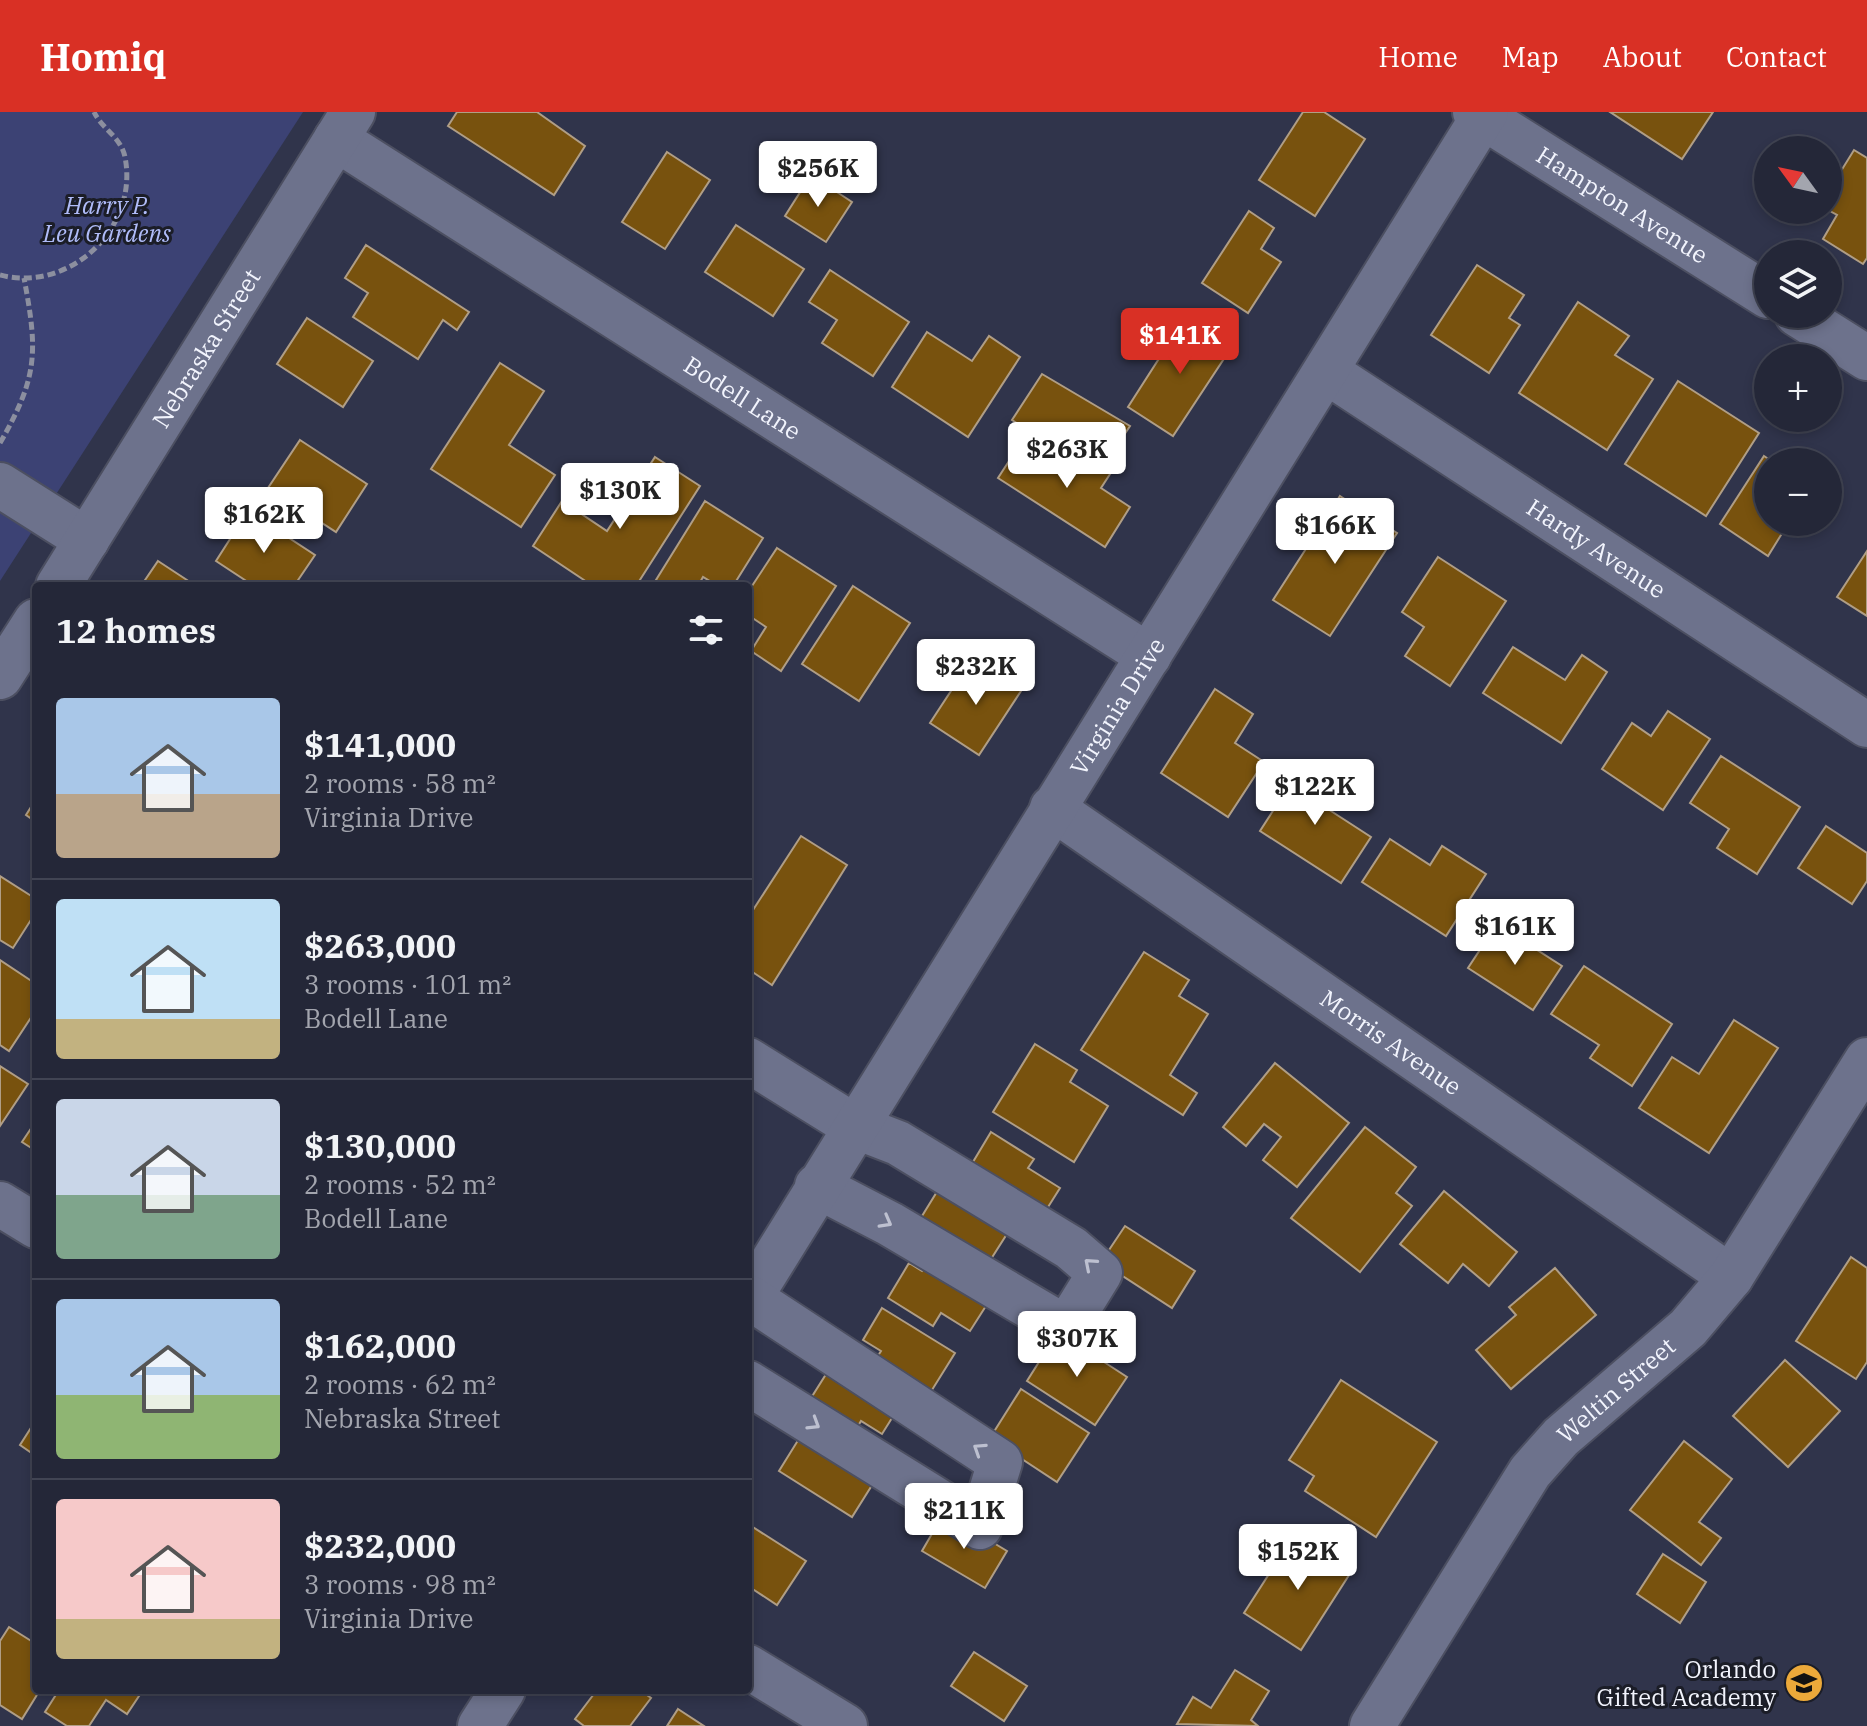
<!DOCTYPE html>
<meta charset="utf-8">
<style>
body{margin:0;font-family:"IBM Plex Serif",serif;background:#2c2f40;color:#f1f3f6;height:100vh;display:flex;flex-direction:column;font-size:30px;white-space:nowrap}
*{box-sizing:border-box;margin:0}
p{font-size:26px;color:#a3a5ae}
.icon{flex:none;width:44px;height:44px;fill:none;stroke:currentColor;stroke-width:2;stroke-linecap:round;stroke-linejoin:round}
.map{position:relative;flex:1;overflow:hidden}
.drawer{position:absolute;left:32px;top:470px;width:720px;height:1112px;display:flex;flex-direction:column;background:#242738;border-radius:8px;box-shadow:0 4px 12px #0003,0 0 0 2px #414453}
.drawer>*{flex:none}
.needle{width:52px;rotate:303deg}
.tools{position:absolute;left:1754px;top:24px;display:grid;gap:16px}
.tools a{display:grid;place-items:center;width:88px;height:88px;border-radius:50%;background:#242738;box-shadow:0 4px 12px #0003,0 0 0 2px #414453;font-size:40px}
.price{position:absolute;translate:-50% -68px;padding:0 18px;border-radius:8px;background:#fff;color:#222;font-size:26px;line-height:52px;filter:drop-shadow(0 2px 4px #0008)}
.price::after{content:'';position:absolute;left:50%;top:48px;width:24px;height:18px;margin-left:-12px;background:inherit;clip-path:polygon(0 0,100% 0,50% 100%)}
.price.current{background:#d93025;color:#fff}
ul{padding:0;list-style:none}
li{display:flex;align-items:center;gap:24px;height:200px;padding:0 24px}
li+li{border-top:2px solid #414453}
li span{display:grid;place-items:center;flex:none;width:224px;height:160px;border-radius:8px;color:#555}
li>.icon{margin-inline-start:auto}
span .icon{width:96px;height:96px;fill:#fffc;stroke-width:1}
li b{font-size:34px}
h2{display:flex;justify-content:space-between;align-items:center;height:96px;padding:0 24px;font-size:34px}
header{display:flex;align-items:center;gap:48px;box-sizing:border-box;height:112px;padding:0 40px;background:#d93025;color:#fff}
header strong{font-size:38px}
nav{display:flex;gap:44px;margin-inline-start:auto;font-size:28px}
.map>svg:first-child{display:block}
</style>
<header>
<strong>Homiq</strong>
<nav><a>Home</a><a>Map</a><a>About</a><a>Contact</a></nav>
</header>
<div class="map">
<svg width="1867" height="1614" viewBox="0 0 1867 1614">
<rect width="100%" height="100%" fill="#30344b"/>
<path fill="#3c4274" d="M 0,0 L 303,0 L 0,469 Z"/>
<g fill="#78520e" stroke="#b09e86" stroke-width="2">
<path d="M 457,0 L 537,0 L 585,34 L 554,83 L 448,14 Z"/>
<path d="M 1303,0 L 1324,0 L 1365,27 L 1315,104 L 1259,68 Z"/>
<path d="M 1610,0 L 1713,0 L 1682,47 Z"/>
<path d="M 1854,38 L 1867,46 L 1867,146 L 1863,152 L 1823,127 L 1837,103 L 1828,98 L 1828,80 Z"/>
<path d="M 667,40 L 710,68 L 665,137 L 622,110 Z"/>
<path d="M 811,63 L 852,90 L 826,130 L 785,104 Z"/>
<path d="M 1249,99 L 1274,116 L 1261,137 L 1281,150 L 1248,201 L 1202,171 Z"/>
<path d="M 736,113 L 804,157 L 773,204 L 705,160 Z"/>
<path d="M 366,133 L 469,200 L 457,218 L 443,208 L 418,247 L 353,205 L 368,181 L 345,166 Z"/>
<path d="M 1477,153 L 1524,183 L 1509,206 L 1520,213 L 1489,261 L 1431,223 Z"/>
<path d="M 830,158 L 909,210 L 873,264 L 822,231 L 837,208 L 809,190 Z"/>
<path d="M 1578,190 L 1629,224 L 1615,243 L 1653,267 L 1607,338 L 1519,281 Z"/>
<path d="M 1187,203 L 1233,233 L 1173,324 L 1128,295 Z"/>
<path d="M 307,206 L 373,249 L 343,295 L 277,252 Z"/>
<path d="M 927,220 L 972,249 L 989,224 L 1020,245 L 968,325 L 892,275 Z"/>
<path d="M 500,251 L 544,279 L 509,333 L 555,363 L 521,415 L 431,357 Z"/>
<path d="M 1042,262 L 1130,314 L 1110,344 L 1068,317 L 1056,336 L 1012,308 Z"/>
<path d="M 1678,269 L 1759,321 L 1706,404 L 1625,352 Z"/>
<path d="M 1024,326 L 1070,356 L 1082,339 L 1112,359 L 1101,376 L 1130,395 L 1105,435 L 998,366 Z"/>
<path d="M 300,328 L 367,372 L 336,420 L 268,376 Z"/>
<path d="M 1764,344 L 1773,350 L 1768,350 L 1768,410 L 1789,410 L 1768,444 L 1720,412 Z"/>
<path d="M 655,345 L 700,374 L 636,474 L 593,474 L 533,434 L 562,389 L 607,419 Z"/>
<path d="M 1340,384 L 1397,421 L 1330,524 L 1273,488 Z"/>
<path d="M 705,389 L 763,426 L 733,474 L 718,474 L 703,465 L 698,474 L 666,474 L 656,468 Z"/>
<path d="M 248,399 L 315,443 L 294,474 L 254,474 L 216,449 Z"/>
<path d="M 777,436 L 836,474 L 781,559 L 751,539 L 766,515 L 748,503 L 748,480 Z"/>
<path d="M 1867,439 L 1867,504 L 1837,485 Z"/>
<path d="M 1438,445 L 1506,489 L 1450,574 L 1405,544 L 1424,515 L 1402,500 Z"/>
<path d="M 158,449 L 196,474 L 141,474 Z"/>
<path d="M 853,474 L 910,511 L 859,589 L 802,552 Z"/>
<path d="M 1513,535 L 1565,568 L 1582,543 L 1607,560 L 1561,631 L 1483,581 Z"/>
<path d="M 972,547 L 1021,579 L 979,643 L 930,611 Z"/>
<path d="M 1215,577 L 1253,602 L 1235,631 L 1264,650 L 1228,705 L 1161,661 Z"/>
<path d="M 1668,599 L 1710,627 L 1663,698 L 1602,657 L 1632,611 L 1651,624 Z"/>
<path d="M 1721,644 L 1800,695 L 1757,762 L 1717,736 L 1729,717 L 1690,691 Z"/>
<path d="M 1305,649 L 1329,665 L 1314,688 L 1371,725 L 1341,771 L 1260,719 Z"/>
<path d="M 36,687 L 36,710 L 26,703 Z"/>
<path d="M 1826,714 L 1867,741 L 1867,769 L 1852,792 L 1798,756 Z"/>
<path d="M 801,724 L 847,753 L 772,873 L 748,857 L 748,799 L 751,801 Z"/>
<path d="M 1390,727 L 1430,753 L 1442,734 L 1486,762 L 1446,824 L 1362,770 Z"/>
<path d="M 0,764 L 36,787 L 36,800 L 13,836 L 0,828 Z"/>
<path d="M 1497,812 L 1562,854 L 1533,898 L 1468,856 Z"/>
<path d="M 1144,840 L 1189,868 L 1179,884 L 1208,902 L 1170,963 L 1197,981 L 1183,1003 L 1081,938 Z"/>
<path d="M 0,848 L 36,872 L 36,898 L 9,939 L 0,933 Z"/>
<path d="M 1584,854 L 1672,912 L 1632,974 L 1590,946 L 1599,933 L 1551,902 Z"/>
<path d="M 1734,908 L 1778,936 L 1709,1041 L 1639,996 L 1672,945 L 1699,962 Z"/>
<path d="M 1035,932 L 1077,958 L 1070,970 L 1108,994 L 1074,1050 L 993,1000 Z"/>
<path d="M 1275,951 L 1349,1011 L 1297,1075 L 1263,1048 L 1281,1025 L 1264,1012 L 1246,1034 L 1223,1015 Z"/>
<path d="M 0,954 L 28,972 L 0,1014 Z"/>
<path d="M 36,1009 L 36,1039 L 22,1030 Z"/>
<path d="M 1365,1015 L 1416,1055 L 1396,1081 L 1412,1094 L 1360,1160 L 1291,1106 Z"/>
<path d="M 991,1020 L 1034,1047 L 1028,1056 L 1060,1076 L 1038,1111 L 991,1062 L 973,1050 Z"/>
<path d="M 943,1070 L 1012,1114 L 991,1147 L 914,1117 Z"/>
<path d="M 1444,1079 L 1517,1140 L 1489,1174 L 1463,1152 L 1448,1171 L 1400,1132 Z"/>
<path d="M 1125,1114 L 1195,1159 L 1172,1196 L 1101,1150 Z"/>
<path d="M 1851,1145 L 1867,1156 L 1867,1250 L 1856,1267 L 1796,1229 Z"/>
<path d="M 930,1148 L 991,1186 L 970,1219 L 941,1201 L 933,1214 L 888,1186 L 909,1151 L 922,1159 Z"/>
<path d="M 1555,1156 L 1596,1203 L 1511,1277 L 1476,1238 L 1516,1203 L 1509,1195 Z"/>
<path d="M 882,1196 L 955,1241 L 927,1286 L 872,1253 L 881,1239 L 863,1228 Z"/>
<path d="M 1058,1220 L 1127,1265 L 1095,1313 L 1027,1269 Z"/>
<path d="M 835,1248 L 902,1290 L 882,1322 L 861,1309 L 852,1324 L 806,1294 Z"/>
<path d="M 1785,1248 L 1840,1299 L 1788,1355 L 1733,1304 Z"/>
<path d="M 1341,1268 L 1437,1330 L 1376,1425 L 1305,1379 L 1314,1364 L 1289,1348 Z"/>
<path d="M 1021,1277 L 1089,1321 L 1057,1370 L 990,1326 Z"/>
<path d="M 36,1308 L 36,1344 L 20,1333 Z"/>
<path d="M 805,1317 L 879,1362 L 852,1405 L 779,1359 Z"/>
<path d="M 1684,1329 L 1732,1367 L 1699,1410 L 1721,1426 L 1701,1453 L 1630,1398 Z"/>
<path d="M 944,1401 L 1007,1439 L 985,1476 L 922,1439 Z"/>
<path d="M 748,1412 L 806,1449 L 777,1493 L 748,1474 Z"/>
<path d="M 1294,1423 L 1351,1460 L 1301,1538 L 1244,1501 Z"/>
<path d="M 1663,1442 L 1706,1470 L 1680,1511 L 1637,1482 Z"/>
<path d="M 9,1515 L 36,1532 L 36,1578 L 40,1578 L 22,1607 L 0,1593 L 0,1529 Z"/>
<path d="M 974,1540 L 1027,1574 L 1004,1609 L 951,1574 Z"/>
<path d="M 1235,1558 L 1269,1579 L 1251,1608 L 1258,1614 L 1177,1612 L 1193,1585 L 1211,1596 Z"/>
<path d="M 59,1578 L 143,1578 L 127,1602 L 106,1588 L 89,1614 L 67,1614 L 45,1600 Z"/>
<path d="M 597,1578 L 640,1578 L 651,1586 L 630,1614 L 584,1614 L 575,1607 Z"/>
<path d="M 678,1597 L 704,1614 L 667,1614 Z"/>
</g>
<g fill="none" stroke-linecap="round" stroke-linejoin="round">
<g stroke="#4c4f61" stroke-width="48">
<g id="minor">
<path id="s1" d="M 1475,0 L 1768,184"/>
<path id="s2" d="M 336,27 L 1149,544"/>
<path d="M 1797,202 L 1867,246"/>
<path id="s3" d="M 1327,260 L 1867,613"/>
<path d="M 0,373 L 87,428"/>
<path id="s4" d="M 58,474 L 353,0"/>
<path d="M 0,565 L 36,509"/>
<path id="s5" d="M 1052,696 L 1731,1165"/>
<path d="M 748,948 L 854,1014 L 898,1031 L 1071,1136 L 1100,1161 L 1066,1216 L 890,1112 L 817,1074"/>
<path d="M 0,1092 L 36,1114"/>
<path id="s6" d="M 748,1189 L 1486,0"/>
<path d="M 748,1271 L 980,1415 L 1000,1350 L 750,1186"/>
<path d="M 748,1555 L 845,1614"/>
<path d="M 480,1614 L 503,1578"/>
<path id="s7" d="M 1372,1614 L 1530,1360 L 1561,1325 L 1688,1216 L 1731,1165 L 1867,948"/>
</g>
</g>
<g stroke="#8c8f9f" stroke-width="5" stroke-dasharray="8 4" stroke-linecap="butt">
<path d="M 0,163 C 70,181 139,116 125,45 C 121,25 102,17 94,0"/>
<path d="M 0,331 C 38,265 38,240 24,166"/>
</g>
<use href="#minor" stroke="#6d728c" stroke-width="44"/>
</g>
<defs><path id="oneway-chevron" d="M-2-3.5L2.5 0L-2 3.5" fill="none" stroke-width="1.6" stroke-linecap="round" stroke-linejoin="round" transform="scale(2)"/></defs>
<g stroke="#bdc0d0">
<use href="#oneway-chevron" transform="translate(886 1110) rotate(29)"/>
<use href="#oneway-chevron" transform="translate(1090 1152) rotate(-139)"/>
<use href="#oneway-chevron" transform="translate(814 1312) rotate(32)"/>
<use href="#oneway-chevron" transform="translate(979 1337) rotate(-147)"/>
</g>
<defs>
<g id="school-disc" transform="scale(2)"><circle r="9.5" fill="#eca93a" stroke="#1b1d27"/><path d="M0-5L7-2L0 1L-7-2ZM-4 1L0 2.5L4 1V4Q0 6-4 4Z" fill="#111"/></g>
</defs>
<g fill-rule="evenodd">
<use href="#school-disc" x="1804" y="1571"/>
</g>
<g text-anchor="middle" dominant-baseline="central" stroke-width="6" stroke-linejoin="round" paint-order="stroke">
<g font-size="24" fill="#f2f4fd" stroke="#1b1d27">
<text stroke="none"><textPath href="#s1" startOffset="174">Hampton Avenue</textPath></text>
<text stroke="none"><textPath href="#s4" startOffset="280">Nebraska Street</textPath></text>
<text stroke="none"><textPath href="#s2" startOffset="482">Bodell Lane</textPath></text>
<text stroke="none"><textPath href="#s3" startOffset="322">Hardy Avenue</textPath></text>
<text stroke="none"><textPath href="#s6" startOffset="700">Virginia Drive</textPath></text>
<text stroke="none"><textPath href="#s5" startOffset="412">Morris Avenue</textPath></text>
<text stroke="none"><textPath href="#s7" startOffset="418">Weltin Street</textPath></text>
</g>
<g font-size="24" font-style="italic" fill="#b0bcf9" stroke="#1b1d27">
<text x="107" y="93">Harry P.<tspan x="107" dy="28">Leu Gardens</tspan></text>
</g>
<g font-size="24" fill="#f2f4fd" stroke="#1b1d27" text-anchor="end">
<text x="1776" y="1557">Orlando<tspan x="1776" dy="28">Gifted Academy</tspan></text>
</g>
</g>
</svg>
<div class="tools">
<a><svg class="needle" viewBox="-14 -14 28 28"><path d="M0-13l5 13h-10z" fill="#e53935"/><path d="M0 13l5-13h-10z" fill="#a3a5ae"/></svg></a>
<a><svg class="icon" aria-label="layers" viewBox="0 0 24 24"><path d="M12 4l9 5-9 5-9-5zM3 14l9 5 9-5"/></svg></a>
<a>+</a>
<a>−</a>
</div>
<b class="price" style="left:818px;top:97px">$256K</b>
<b class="price current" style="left:1180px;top:264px">$141K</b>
<b class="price" style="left:1067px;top:378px">$263K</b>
<b class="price" style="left:620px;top:419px">$130K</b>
<b class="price" style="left:264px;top:443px">$162K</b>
<b class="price" style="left:1335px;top:454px">$166K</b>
<b class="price" style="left:976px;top:595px">$232K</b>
<b class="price" style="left:1315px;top:715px">$122K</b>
<b class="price" style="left:1515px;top:855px">$161K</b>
<b class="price" style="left:1077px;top:1267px">$307K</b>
<b class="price" style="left:964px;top:1439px">$211K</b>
<b class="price" style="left:1298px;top:1480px">$152K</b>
<section class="drawer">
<h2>12 homes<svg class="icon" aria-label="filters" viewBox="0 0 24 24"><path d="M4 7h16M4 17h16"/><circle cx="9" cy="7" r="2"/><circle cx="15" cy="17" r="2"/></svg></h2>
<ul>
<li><span style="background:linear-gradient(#a9c7e8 60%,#b9a48a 0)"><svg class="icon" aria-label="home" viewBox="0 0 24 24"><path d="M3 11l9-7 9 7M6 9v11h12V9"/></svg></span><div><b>$141,000</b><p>2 rooms · 58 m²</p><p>Virginia Drive</p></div></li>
<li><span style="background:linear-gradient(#bfe0f5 75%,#c2b280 0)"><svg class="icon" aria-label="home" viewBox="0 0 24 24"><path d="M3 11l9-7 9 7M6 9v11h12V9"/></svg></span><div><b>$263,000</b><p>3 rooms · 101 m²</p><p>Bodell Lane</p></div></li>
<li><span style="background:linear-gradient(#c9d6e8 60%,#7fa58c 0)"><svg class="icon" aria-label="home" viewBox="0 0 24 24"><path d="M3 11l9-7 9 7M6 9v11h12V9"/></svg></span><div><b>$130,000</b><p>2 rooms · 52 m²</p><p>Bodell Lane</p></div></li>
<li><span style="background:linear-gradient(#a9c7e8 60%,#8fb573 0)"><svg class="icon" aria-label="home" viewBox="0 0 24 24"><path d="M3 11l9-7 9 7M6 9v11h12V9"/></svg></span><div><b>$162,000</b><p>2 rooms · 62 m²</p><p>Nebraska Street</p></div></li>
<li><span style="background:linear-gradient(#f6c9c9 75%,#c2b280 0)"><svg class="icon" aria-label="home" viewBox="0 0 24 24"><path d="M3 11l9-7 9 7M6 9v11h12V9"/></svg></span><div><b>$232,000</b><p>3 rooms · 98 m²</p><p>Virginia Drive</p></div></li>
</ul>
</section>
</div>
